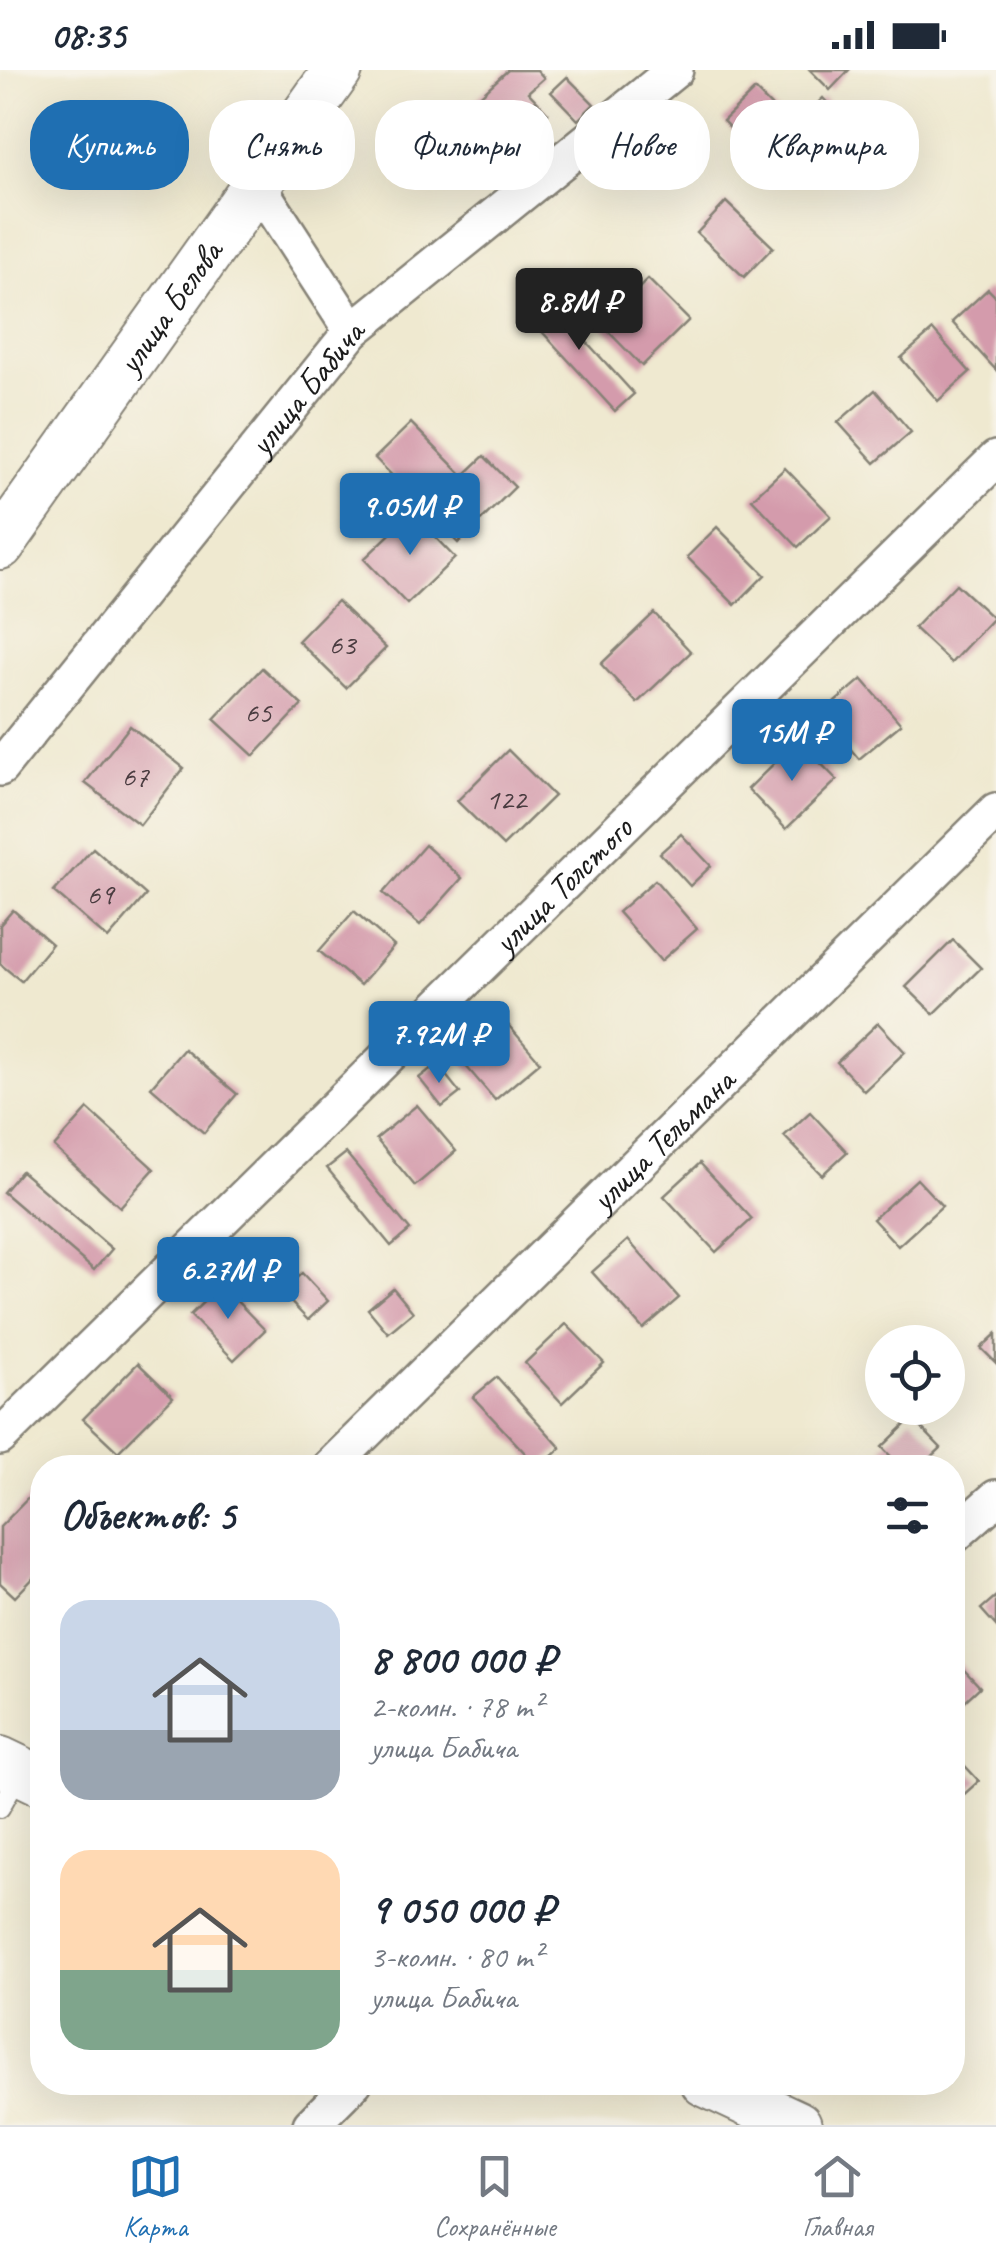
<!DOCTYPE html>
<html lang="ru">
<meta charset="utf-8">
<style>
body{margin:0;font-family:Caveat,sans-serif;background:#f6f6f7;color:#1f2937;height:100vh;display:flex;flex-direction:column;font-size:38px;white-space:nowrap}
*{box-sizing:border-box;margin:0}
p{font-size:32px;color:#747a83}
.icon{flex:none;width:55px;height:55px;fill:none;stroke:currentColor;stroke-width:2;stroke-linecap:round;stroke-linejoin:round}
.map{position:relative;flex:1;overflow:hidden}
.drawer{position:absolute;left:30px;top:1385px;width:935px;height:640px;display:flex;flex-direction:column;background:#fff;border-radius:40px;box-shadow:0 10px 40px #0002}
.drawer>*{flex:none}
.banner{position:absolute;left:30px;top:30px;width:938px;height:90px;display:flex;gap:20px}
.tools{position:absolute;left:865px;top:1255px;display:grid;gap:20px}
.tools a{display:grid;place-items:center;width:100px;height:100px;border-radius:50%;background:#fff;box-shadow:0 10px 40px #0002;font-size:50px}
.price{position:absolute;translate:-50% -85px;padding:0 22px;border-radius:10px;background:#1f6fb2;color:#fff;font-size:32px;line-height:65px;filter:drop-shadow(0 2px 5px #0008)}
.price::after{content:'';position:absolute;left:50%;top:60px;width:30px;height:22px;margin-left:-15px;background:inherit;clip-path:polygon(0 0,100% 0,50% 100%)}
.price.on{background:#222;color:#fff}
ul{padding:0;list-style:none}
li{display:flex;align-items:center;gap:30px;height:250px;padding:0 30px}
li span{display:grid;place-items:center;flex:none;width:280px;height:200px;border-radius:30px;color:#555}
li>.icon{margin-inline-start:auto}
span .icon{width:120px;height:120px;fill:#fffc;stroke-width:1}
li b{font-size:42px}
h2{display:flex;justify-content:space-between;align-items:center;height:120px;padding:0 30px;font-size:42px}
.chip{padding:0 35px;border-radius:40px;background:#fff;box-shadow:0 10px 40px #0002;font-size:35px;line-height:90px}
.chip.on{background:#1f6fb2;color:#fff}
.status{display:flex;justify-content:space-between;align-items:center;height:70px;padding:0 50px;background:#fff;direction:ltr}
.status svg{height:28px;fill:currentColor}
.menu{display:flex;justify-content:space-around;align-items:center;height:140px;border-top:2px solid #e0e1e3;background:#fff;font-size:28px;color:#747a83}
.menu a{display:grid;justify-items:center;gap:5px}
.menu .on{color:#1f6fb2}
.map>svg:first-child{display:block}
</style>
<div class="status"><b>08:35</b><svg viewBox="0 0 49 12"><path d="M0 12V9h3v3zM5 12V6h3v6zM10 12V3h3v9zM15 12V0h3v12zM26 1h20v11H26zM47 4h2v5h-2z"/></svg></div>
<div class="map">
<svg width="996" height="2055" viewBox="0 0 996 2055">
<rect width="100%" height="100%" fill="#f7f3e8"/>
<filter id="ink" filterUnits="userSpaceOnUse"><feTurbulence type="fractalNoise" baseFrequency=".01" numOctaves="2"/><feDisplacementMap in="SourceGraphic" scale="20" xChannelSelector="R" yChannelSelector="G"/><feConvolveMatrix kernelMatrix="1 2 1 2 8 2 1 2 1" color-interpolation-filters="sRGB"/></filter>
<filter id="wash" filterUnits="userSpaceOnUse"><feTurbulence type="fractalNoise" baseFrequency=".0048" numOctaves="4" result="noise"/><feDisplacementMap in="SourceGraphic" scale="40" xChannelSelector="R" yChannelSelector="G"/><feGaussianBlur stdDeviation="2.25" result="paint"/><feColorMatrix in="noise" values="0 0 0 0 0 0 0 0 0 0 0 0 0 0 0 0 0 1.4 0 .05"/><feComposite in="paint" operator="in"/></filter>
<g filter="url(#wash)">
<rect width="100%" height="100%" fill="#efe9d0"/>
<g id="blocks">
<g fill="#d49bac">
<path d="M 508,0 L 537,0 L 544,8 L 528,22 L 548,43 L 510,78 L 471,34 Z"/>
<path d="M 810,0 L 849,0 L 830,20 Z"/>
<path d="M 567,7 L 594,34 L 578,50 L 551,22 Z"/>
<path d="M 755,20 L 807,72 L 775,104 L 723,51 Z"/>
<path d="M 823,28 L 865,73 L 849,88 L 807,43 Z"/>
<path d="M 726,132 L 773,177 L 744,207 L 697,163 Z"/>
<path d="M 648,209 L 689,250 L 642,296 L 602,255 Z"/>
<path d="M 988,219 L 996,227 L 996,300 L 952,252 Z"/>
<path d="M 544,225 L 634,324 L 615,341 L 525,243 Z"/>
<path d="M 933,260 L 970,302 L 938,331 L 901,288 Z"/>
<path d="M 875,320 L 911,362 L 875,393 L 838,352 Z"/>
<path d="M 411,353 L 463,406 L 484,386 L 515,417 L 458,473 L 375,388 Z"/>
<path d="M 785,398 L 831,446 L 798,477 L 752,429 Z"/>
<path d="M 412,443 L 455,488 L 407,534 L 364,489 Z"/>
<path d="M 717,457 L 765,505 L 735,535 L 687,487 Z"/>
<path d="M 956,514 L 993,548 L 951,593 L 914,558 Z"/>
<path d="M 337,531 L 386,578 L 346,618 L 298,571 Z"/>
<path d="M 654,543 L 691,582 L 637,633 L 601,594 Z"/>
<path d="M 262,598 L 302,635 L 254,686 L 214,649 Z"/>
<path d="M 862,609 L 901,654 L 859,689 L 821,644 Z"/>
<path d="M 130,656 L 184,698 L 140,755 L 85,713 Z"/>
<path d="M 798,670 L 837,710 L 786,759 L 748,719 Z"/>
<path d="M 508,680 L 554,726 L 503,776 L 457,731 Z"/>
<path d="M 681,764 L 711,796 L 690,816 L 660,783 Z"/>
<path d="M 425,775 L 462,808 L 420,855 L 383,823 Z"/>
<path d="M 93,778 L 146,825 L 108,869 L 54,822 Z"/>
<path d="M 655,810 L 697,859 L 661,891 L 618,842 Z"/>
<path d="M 13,840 L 52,874 L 21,911 L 0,894 L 0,855 Z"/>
<path d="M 354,841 L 394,876 L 360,915 L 319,881 Z"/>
<path d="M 953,870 L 981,898 L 934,944 L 906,917 Z"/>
<path d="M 504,950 L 540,992 L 495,1030 L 459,988 Z"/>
<path d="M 878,953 L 905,982 L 864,1021 L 837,992 Z"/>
<path d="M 184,979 L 237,1024 L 204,1063 L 151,1017 Z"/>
<path d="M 437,994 L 460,1023 L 442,1037 L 419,1008 Z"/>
<path d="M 417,1035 L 456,1081 L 415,1116 L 376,1069 Z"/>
<path d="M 88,1039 L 154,1099 L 120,1137 L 54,1077 Z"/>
<path d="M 810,1042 L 847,1082 L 822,1105 L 784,1066 Z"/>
<path d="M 346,1083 L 410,1160 L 391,1176 L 327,1098 Z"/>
<path d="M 700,1093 L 752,1149 L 716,1182 L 664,1126 Z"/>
<path d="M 21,1101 L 112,1179 L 94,1200 L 3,1122 Z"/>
<path d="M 917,1109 L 942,1136 L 898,1176 L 873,1149 Z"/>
<path d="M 628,1170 L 679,1228 L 643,1259 L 592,1202 Z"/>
<path d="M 302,1203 L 328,1231 L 308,1250 L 281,1222 Z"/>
<path d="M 221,1215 L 265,1260 L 234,1290 L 190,1245 Z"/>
<path d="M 393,1218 L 413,1242 L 388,1263 L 368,1239 Z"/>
<path d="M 566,1254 L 604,1293 L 562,1333 L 525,1293 Z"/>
<path d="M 996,1264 L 996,1293 L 981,1278 Z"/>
<path d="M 138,1293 L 173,1327 L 118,1382 L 83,1349 Z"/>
<path d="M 497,1307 L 561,1378 L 539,1398 L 473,1327 Z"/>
<path d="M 912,1348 L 941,1378 L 920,1398 L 902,1398 L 882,1377 Z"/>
<path d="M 42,1414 L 42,1499 L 15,1527 L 0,1513 L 0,1457 Z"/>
<path d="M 996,1526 L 996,1556 L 981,1539 Z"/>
<path d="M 952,1587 L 980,1617 L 952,1643 Z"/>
<path d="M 952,1682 L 979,1711 L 961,1727 L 952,1718 Z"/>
</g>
</g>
</g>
<g filter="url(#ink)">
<use href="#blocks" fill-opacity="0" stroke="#868276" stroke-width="2.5"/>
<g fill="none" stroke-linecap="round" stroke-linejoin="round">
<g stroke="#868276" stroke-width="22">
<path id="service" d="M 0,1738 L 19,1704"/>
</g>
<g stroke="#868276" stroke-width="40">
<g id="minor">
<path d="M 256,113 L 352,261"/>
<path id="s1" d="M 0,698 L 352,261 L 675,0"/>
<path id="s2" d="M 0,1367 L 996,389"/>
<path id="s3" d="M 329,1398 L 996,741"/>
<path d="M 952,1467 L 996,1428"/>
<path d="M 311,2055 L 354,2012"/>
</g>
</g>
<g stroke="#868276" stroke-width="52">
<g id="secondary">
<path id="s4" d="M 0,475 L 338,0"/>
<path d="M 0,1691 L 42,1711"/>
<path d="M 705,2012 L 797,2055"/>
</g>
</g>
<use href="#service" stroke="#fff" stroke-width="18"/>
<use href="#minor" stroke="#fff" stroke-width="35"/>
<use href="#secondary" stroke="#fff" stroke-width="48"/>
</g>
</g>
<g text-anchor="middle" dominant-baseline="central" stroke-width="8" stroke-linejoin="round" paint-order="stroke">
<g font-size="30" fill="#4a3c40">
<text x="342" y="574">63</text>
<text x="258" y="642">65</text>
<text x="135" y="706">67</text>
<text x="506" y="729">122</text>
<text x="100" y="824">69</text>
</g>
<g font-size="35" fill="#1c1c1c" stroke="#f7f3e8">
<text stroke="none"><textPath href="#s4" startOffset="292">улица Белова</textPath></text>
<text stroke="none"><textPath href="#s1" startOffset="488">улица Бабича</textPath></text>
<text stroke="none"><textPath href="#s2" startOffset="788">улица Толстого</textPath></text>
<text stroke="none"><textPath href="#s3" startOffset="468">улица Тельмана</textPath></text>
</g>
</g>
</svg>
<div class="tools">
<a><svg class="icon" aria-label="locate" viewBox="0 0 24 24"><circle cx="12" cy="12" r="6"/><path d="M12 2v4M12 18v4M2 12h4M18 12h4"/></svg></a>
</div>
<b class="price on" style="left:579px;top:283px">8.8M ₽</b>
<b class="price" style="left:410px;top:488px">9.05M ₽</b>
<b class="price" style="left:792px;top:714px">15M ₽</b>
<b class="price" style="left:439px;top:1016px">7.92M ₽</b>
<b class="price" style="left:228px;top:1252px">6.27M ₽</b>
<div class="banner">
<a class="chip on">Купить</a>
<a class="chip">Снять</a>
<a class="chip">Фильтры</a>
<a class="chip">Новое</a>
<a class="chip">Квартира</a>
</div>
<section class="drawer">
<h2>Объектов: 5<svg class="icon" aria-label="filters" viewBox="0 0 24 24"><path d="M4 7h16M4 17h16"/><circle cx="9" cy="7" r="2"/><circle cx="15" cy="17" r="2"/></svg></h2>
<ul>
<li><span style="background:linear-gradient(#c9d6e8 65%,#9aa5b1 0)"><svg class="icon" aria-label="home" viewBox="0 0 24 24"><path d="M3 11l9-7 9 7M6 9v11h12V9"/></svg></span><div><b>8 800 000 ₽</b><p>2-комн. · 78 m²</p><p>улица Бабича</p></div></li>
<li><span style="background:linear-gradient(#ffd9b3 60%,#7fa58c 0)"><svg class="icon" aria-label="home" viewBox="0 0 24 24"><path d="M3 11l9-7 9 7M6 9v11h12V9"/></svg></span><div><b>9 050 000 ₽</b><p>3-комн. · 80 m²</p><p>улица Бабича</p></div></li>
</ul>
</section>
</div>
<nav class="menu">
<a class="on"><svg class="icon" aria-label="map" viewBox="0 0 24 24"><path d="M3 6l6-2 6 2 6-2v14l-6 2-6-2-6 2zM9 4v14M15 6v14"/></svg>Карта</a>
<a><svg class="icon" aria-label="saved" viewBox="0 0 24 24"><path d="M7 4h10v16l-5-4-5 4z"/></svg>Сохранённые</a>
<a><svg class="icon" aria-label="home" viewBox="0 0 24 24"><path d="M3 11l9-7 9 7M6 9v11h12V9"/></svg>Главная</a>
</nav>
